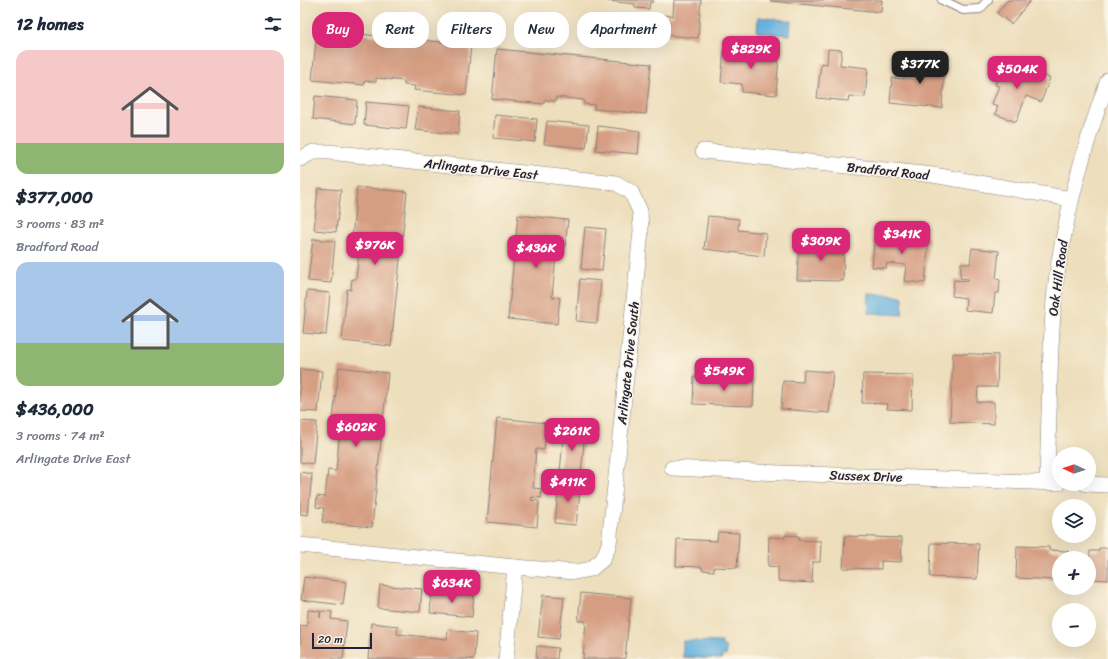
<!DOCTYPE html>
<meta charset="utf-8">
<style>
body{margin:0;font-family:Sriracha,sans-serif;background:#f2f2f3;color:#1f2937;height:100vh;display:flex;flex-direction:column;font-size:15px;white-space:nowrap}
*{box-sizing:border-box;margin:0}
p{font-size:13px;color:#747a83}
.icon{flex:none;width:22px;height:22px;fill:none;stroke:currentColor;stroke-width:2;stroke-linecap:round;stroke-linejoin:round}
.map{position:relative;flex:1;overflow:hidden}
.side{display:flex;flex-direction:column;background:#fff;width:300px}
.side>*{flex:none}
.guide{position:absolute;left:12px;top:12px;width:380px;height:36px;display:flex;gap:8px}
.needle{width:26px;rotate:273deg}
.buttons{position:absolute;left:752px;top:447px;display:grid;gap:8px}
.buttons a{display:grid;place-items:center;width:44px;height:44px;border-radius:50%;background:#fff;box-shadow:0 4px 16px #0002;font-size:20px}
.scale{position:absolute;left:12px;bottom:10px;width:60px;box-sizing:border-box;padding-left:4px;border:2px solid #22223b;border-top:0;font-size:11px;line-height:14px;white-space:nowrap;color:#22223b;-webkit-text-stroke:3px #fcf5e5;paint-order:stroke}
.price{position:absolute;translate:-50% -34px;padding:0 9px;border-radius:8px;background:#db2777;color:#fff;font-size:13px;line-height:26px;filter:drop-shadow(0 1px 2px #0008)}
.price::after{content:'';position:absolute;left:50%;top:24px;width:12px;height:9px;margin-left:-6px;background:inherit;clip-path:polygon(0 0,100% 0,50% 100%)}
.price.current{background:#222;color:#fff}
ul{padding:0;list-style:none}
li{display:grid;align-content:center;gap:8px;height:212px;padding:0 16px}
li span{display:grid;place-items:center;height:124px;border-radius:12px;color:#555}
li>.icon{margin-inline-start:auto}
span .icon{width:72px;height:72px;fill:#fffc;stroke-width:1}
li b{font-size:17px}
h2{display:flex;justify-content:space-between;align-items:center;height:48px;padding:0 16px;font-size:17px}
.pill{padding:0 14px;border-radius:16px;background:#fff;box-shadow:0 4px 16px #0002;font-size:14px;line-height:36px}
.pill.current{background:#db2777;color:#fff}
main{display:flex;flex:1;min-height:0}
.map>svg:first-child{display:block}
</style>
<main>
<section class="side">
<h2>12 homes<svg class="icon" aria-label="filters" viewBox="0 0 24 24"><path d="M4 7h16M4 17h16"/><circle cx="9" cy="7" r="2"/><circle cx="15" cy="17" r="2"/></svg></h2>
<ul>
<li><span style="background:linear-gradient(#f6c9c9 75%,#8fb573 0)"><svg class="icon" aria-label="home" viewBox="0 0 24 24"><path d="M3 11l9-7 9 7M6 9v11h12V9"/></svg></span><div><b>$377,000</b><p>3 rooms · 83 m²</p><p>Bradford Road</p></div></li>
<li><span style="background:linear-gradient(#a9c7e8 65%,#8fb573 0)"><svg class="icon" aria-label="home" viewBox="0 0 24 24"><path d="M3 11l9-7 9 7M6 9v11h12V9"/></svg></span><div><b>$436,000</b><p>3 rooms · 74 m²</p><p>Arlingate Drive East</p></div></li>
</ul>
</section>
<div class="map">
<svg width="808" height="659" viewBox="0 0 808 659">
<rect width="100%" height="100%" fill="#fcf5e5"/>
<filter id="ink" filterUnits="userSpaceOnUse"><feTurbulence type="fractalNoise" baseFrequency=".025" numOctaves="2"/><feDisplacementMap in="SourceGraphic" scale="8" xChannelSelector="R" yChannelSelector="G"/><feConvolveMatrix kernelMatrix="1 2 1 2 8 2 1 2 1" color-interpolation-filters="sRGB"/></filter>
<filter id="wash" filterUnits="userSpaceOnUse"><feTurbulence type="fractalNoise" baseFrequency=".012" numOctaves="4" result="noise"/><feDisplacementMap in="SourceGraphic" scale="16" xChannelSelector="R" yChannelSelector="G"/><feGaussianBlur stdDeviation="0.9" result="paint"/><feColorMatrix in="noise" values="0 0 0 0 0 0 0 0 0 0 0 0 0 0 0 0 0 1.4 0 .05"/><feComposite in="paint" operator="in"/></filter>
<g filter="url(#wash)">
<rect width="100%" height="100%" fill="#eddebc"/>
<g fill="#63b0dd" stroke="#42698c">
<path d="M 458,17 L 491,21 L 490,35 L 457,32 Z"/>
<path d="M 569,294 L 603,296 L 602,315 L 568,313 Z"/>
<path d="M 383,641 L 422,642 L 422,646 L 426,647 L 426,656 L 422,655 L 422,659 L 383,657 Z"/>
</g>
<g id="blocks">
<g fill="#d59e83">
<path d="M 308,0 L 353,0 L 353,2 L 350,2 L 349,9 L 335,8 L 335,4 L 308,1 Z"/>
<path d="M 374,0 L 401,0 L 398,38 L 355,34 L 357,21 L 360,21 L 361,15 L 373,16 Z"/>
<path d="M 470,0 L 582,0 L 581,12 L 470,1 Z"/>
<path d="M 708,0 L 731,0 L 711,24 L 697,13 Z"/>
<path d="M 17,30 L 171,45 L 166,95 L 114,90 L 115,86 L 104,85 L 104,81 L 76,78 L 76,82 L 65,81 L 64,85 L 12,80 Z"/>
<path d="M 446,44 L 464,46 L 464,55 L 479,56 L 476,95 L 442,92 L 442,84 L 421,82 L 424,49 L 445,51 Z"/>
<path d="M 197,49 L 351,64 L 346,114 L 294,109 L 295,105 L 284,104 L 284,100 L 256,97 L 256,101 L 244,100 L 244,104 L 192,99 Z"/>
<path d="M 528,49 L 542,50 L 540,65 L 568,68 L 565,97 L 549,96 L 548,101 L 517,98 L 521,63 L 527,64 Z"/>
<path d="M 606,60 L 645,63 L 642,108 L 590,103 L 592,78 L 604,79 Z"/>
<path d="M 704,61 L 750,78 L 741,102 L 726,96 L 716,122 L 695,114 L 698,106 L 692,104 L 699,86 L 695,85 Z"/>
<path d="M 15,96 L 57,100 L 55,124 L 13,119 Z"/>
<path d="M 66,102 L 109,106 L 106,129 L 64,125 Z"/>
<path d="M 118,107 L 160,111 L 158,134 L 115,130 Z"/>
<path d="M 195,115 L 237,119 L 235,142 L 193,138 Z"/>
<path d="M 247,121 L 289,125 L 286,148 L 244,144 Z"/>
<path d="M 298,126 L 340,131 L 338,154 L 296,150 Z"/>
<path d="M 57,187 L 107,192 L 91,346 L 42,341 L 47,289 L 51,290 L 52,279 L 56,279 L 59,251 L 55,251 L 56,239 L 52,239 Z"/>
<path d="M 18,188 L 41,190 L 36,232 L 14,230 Z"/>
<path d="M 218,215 L 268,220 L 265,247 L 257,246 L 252,297 L 260,298 L 257,324 L 208,319 Z"/>
<path d="M 408,216 L 439,219 L 438,230 L 466,233 L 464,256 L 404,249 Z"/>
<path d="M 285,227 L 306,229 L 302,271 L 281,269 Z"/>
<path d="M 575,233 L 629,238 L 625,283 L 604,281 L 606,265 L 587,263 L 586,268 L 572,267 Z"/>
<path d="M 13,239 L 35,241 L 31,283 L 8,281 Z"/>
<path d="M 499,242 L 544,244 L 543,281 L 497,280 Z"/>
<path d="M 672,248 L 699,251 L 696,279 L 700,280 L 699,293 L 695,293 L 693,313 L 665,310 L 666,298 L 652,296 L 654,280 L 668,281 L 668,279 L 660,278 L 661,263 L 670,264 Z"/>
<path d="M 280,279 L 301,281 L 297,323 L 276,321 Z"/>
<path d="M 7,291 L 30,293 L 26,335 L 3,333 Z"/>
<path d="M 653,353 L 698,355 L 697,387 L 678,387 L 677,402 L 694,402 L 694,424 L 650,422 Z"/>
<path d="M 39,367 L 88,373 L 72,527 L 22,522 L 24,508 L 16,507 L 17,496 L 25,497 L 28,470 L 36,471 L 41,420 L 33,419 Z"/>
<path d="M 0,369 L 22,371 L 18,412 L 0,411 Z"/>
<path d="M 504,370 L 533,372 L 529,413 L 481,409 L 483,381 L 503,382 Z"/>
<path d="M 563,374 L 613,375 L 612,410 L 587,409 L 588,404 L 562,403 Z"/>
<path d="M 394,377 L 454,379 L 453,406 L 393,404 Z"/>
<path d="M 197,418 L 247,423 L 244,450 L 236,449 L 233,488 L 242,489 L 241,498 L 232,497 L 231,500 L 239,501 L 237,527 L 187,522 Z"/>
<path d="M 0,421 L 17,422 L 13,464 L 0,462 Z"/>
<path d="M 264,430 L 285,432 L 281,474 L 260,472 Z"/>
<path d="M 0,472 L 12,474 L 8,515 L 0,514 Z"/>
<path d="M 259,482 L 281,484 L 276,525 L 255,523 Z"/>
<path d="M 418,532 L 439,533 L 437,568 L 414,567 L 414,571 L 402,570 L 402,567 L 376,566 L 377,539 L 417,541 Z"/>
<path d="M 485,535 L 499,536 L 499,540 L 521,541 L 520,562 L 513,562 L 512,583 L 478,581 L 478,567 L 468,566 L 469,537 L 485,538 Z"/>
<path d="M 545,536 L 602,538 L 601,562 L 581,561 L 581,569 L 543,568 Z"/>
<path d="M 631,543 L 679,544 L 677,579 L 630,577 Z"/>
<path d="M 717,546 L 749,547 L 749,550 L 768,551 L 768,558 L 759,558 L 759,580 L 716,578 Z"/>
<path d="M 799,548 L 808,548 L 808,580 L 789,579 L 790,551 L 799,551 Z"/>
<path d="M 4,577 L 46,582 L 43,605 L 1,600 Z"/>
<path d="M 80,585 L 122,589 L 120,612 L 78,608 Z"/>
<path d="M 132,590 L 174,594 L 172,617 L 130,613 Z"/>
<path d="M 281,593 L 331,598 L 325,659 L 283,659 L 286,621 L 278,621 Z"/>
<path d="M 243,595 L 264,597 L 259,639 L 238,637 Z"/>
<path d="M 8,610 L 20,611 L 20,618 L 21,611 L 32,612 L 31,619 L 47,621 L 43,659 L 0,659 L 0,625 L 7,626 Z"/>
<path d="M 71,623 L 98,626 L 97,634 L 147,639 L 148,630 L 176,633 L 174,659 L 68,659 Z"/>
<path d="M 237,646 L 258,648 L 257,659 L 236,659 Z"/>
</g>
</g>
</g>
<g filter="url(#ink)">
<use href="#blocks" fill-opacity="0" stroke="#88807c" stroke-width="1"/>
<g fill="none" stroke-linecap="round" stroke-linejoin="round">
<g stroke="#88807c" stroke-width="10">
<path id="lane" d="M 642,0 L 663,10 L 680,9 L 688,0"/>
</g>
<g stroke="#88807c" stroke-width="16">
<g id="street">
<path d="M 403,151 L 633,175 L 771,199"/>
<path d="M 0,159 L 13,152 L 29,152 L 316,183 L 331,192 L 340,211 L 341,231 L 309,544 L 303,559 L 291,569 L 275,572 L 215,567 L 0,545"/>
<path d="M 372,468 L 481,473 L 759,483"/>
<path d="M 747,483 C 748,447 749,412 750,377 C 751,342 752,307 757,274 C 767,207 785,143 808,80"/>
<path d="M 786,484 L 808,485"/>
<path d="M 206,659 L 215,567"/>
</g>
</g>
<use href="#lane" stroke="#fff" stroke-width="8"/>
<use href="#street" stroke="#fff" stroke-width="15"/>
</g>
</g>
<g text-anchor="middle" dominant-baseline="central" stroke-width="3" stroke-linejoin="round" paint-order="stroke">
<g font-size="13" fill="#22223b" stroke="#fcf5e5">
<text transform="translate(181 169) rotate(6)">Arlingate Drive East</text>
<text transform="translate(588 171) rotate(6)">Bradford Road</text>
<text transform="translate(758 278) rotate(-82)">Oak Hill Road</text>
<text transform="translate(328 363) rotate(-84)">Arlingate Drive South</text>
<text transform="translate(566 476) rotate(2)">Sussex Drive</text>
</g>
</g>
</svg>
<div class="buttons">
<a><svg class="needle" viewBox="-14 -14 28 28"><path d="M0-13l5 13h-10z" fill="#e53935"/><path d="M0 13l5-13h-10z" fill="#747a83"/></svg></a>
<a><svg class="icon" aria-label="layers" viewBox="0 0 24 24"><path d="M12 4l9 5-9 5-9-5zM3 14l9 5 9-5"/></svg></a>
<a>+</a>
<a>−</a>
</div>
<div class="scale">20 m</div>
<b class="price" style="left:451px;top:70px">$829K</b>
<b class="price current" style="left:620px;top:85px">$377K</b>
<b class="price" style="left:717px;top:90px">$504K</b>
<b class="price" style="left:602px;top:255px">$341K</b>
<b class="price" style="left:521px;top:262px">$309K</b>
<b class="price" style="left:75px;top:266px">$976K</b>
<b class="price" style="left:236px;top:269px">$436K</b>
<b class="price" style="left:424px;top:392px">$549K</b>
<b class="price" style="left:56px;top:448px">$602K</b>
<b class="price" style="left:272px;top:452px">$261K</b>
<b class="price" style="left:268px;top:503px">$411K</b>
<b class="price" style="left:152px;top:604px">$634K</b>
<div class="guide">
<a class="pill current">Buy</a>
<a class="pill">Rent</a>
<a class="pill">Filters</a>
<a class="pill">New</a>
<a class="pill">Apartment</a>
</div>
</div>
</main>
